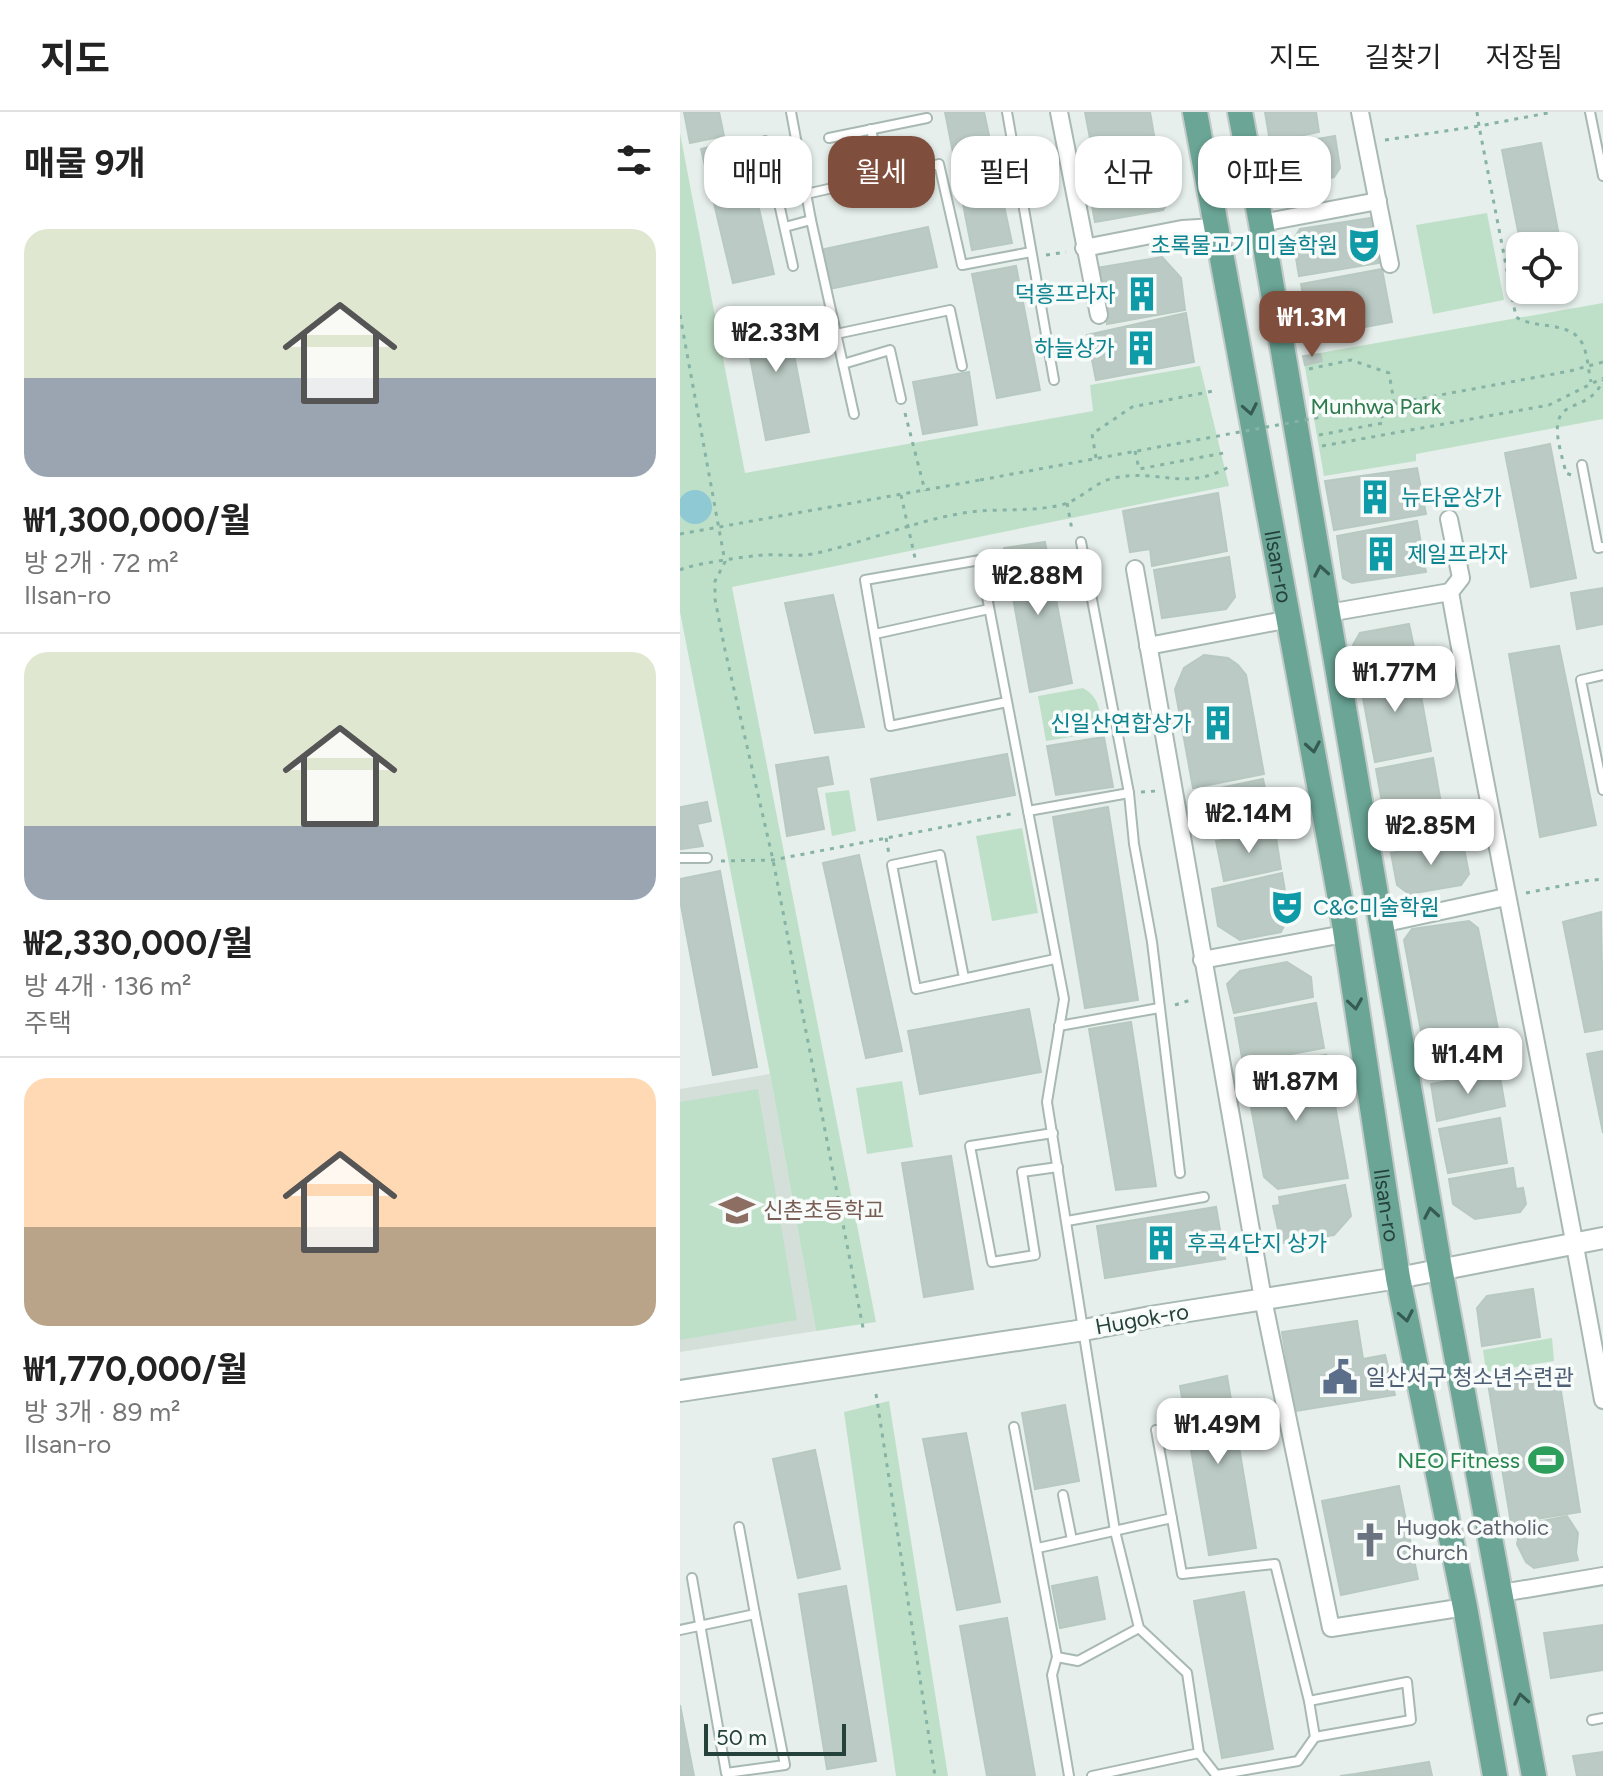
<!DOCTYPE html>
<html lang="ko">
<meta charset="utf-8">
<style>
body{margin:0;font-family:Figtree,"Noto Sans KR",sans-serif;background:#f6f6f6;color:#222;height:100vh;display:flex;flex-direction:column;font-size:30px;white-space:nowrap}
*{box-sizing:border-box;margin:0}
p{font-size:26px;color:#767676}
.icon{flex:none;width:44px;height:44px;fill:none;stroke:currentColor;stroke-width:2;stroke-linecap:round;stroke-linejoin:round}
.map{position:relative;flex:1;overflow:hidden}
.sheet{display:flex;flex-direction:column;background:#fff;width:680px}
.sheet>*{flex:none}
.guide{position:absolute;left:24px;top:24px;width:760px;height:72px;display:flex;gap:16px}
.fabs{position:absolute;left:826px;top:120px;display:grid;gap:16px}
.fabs a{display:grid;place-items:center;width:72px;height:72px;border-radius:16px;background:#fff;box-shadow:0 2px 6px #0004;font-size:40px}
.scale{position:absolute;left:24px;bottom:20px;width:142px;box-sizing:border-box;padding-left:8px;border:4px solid #24423a;border-top:0;font-size:22px;line-height:28px;white-space:nowrap;color:#24423a;-webkit-text-stroke:6px #f7fbf9;paint-order:stroke}
.price{position:absolute;translate:-50% -68px;padding:0 18px;border-radius:16px;background:#fff;color:#222;font-size:26px;line-height:52px;filter:drop-shadow(0 2px 4px #0008)}
.price::after{content:'';position:absolute;left:50%;top:48px;width:24px;height:18px;margin-left:-12px;background:inherit;clip-path:polygon(0 0,100% 0,50% 100%)}
.price.active{background:#804e3d;color:#fff}
ul{padding:0;list-style:none}
li{display:grid;align-content:center;gap:16px;height:424px;padding:0 24px}
li+li{border-top:2px solid #e0e0e0}
li span{display:grid;place-items:center;height:248px;border-radius:24px;color:#555}
li>.icon{margin-inline-start:auto}
span .icon{width:144px;height:144px;fill:#fffc;stroke-width:1}
li b{font-size:34px}
h2{display:flex;justify-content:space-between;align-items:center;height:96px;padding:0 24px;font-size:34px}
.pill{padding:0 28px;border-radius:24px;background:#fff;box-shadow:0 2px 6px #0004;font-size:28px;line-height:72px}
.pill.active{background:#804e3d;color:#fff}
header{display:flex;align-items:center;gap:48px;box-sizing:border-box;height:112px;padding:0 40px;background:#fff;border-bottom:2px solid #e0e0e0}
header strong{font-size:38px}
nav{display:flex;gap:44px;margin-inline-start:auto;font-size:28px}
main{display:flex;flex:1;min-height:0}
.map>svg:first-child{display:block}
</style>
<header>
<strong>지도</strong>
<nav><a>지도</a><a>길찾기</a><a>저장됨</a></nav>
</header>
<main>
<section class="sheet">
<h2>매물 9개<svg class="icon" aria-label="filters" viewBox="0 0 24 24"><path d="M4 7h16M4 17h16"/><circle cx="9" cy="7" r="2"/><circle cx="15" cy="17" r="2"/></svg></h2>
<ul>
<li><span style="background:linear-gradient(#dfe7d0 60%,#9aa5b1 0)"><svg class="icon" aria-label="home" viewBox="0 0 24 24"><path d="M3 11l9-7 9 7M6 9v11h12V9"/></svg></span><div><b>₩1,300,000/월</b><p>방 2개 · 72 m²</p><p>Ilsan-ro</p></div></li>
<li><span style="background:linear-gradient(#dfe7d0 70%,#9aa5b1 0)"><svg class="icon" aria-label="home" viewBox="0 0 24 24"><path d="M3 11l9-7 9 7M6 9v11h12V9"/></svg></span><div><b>₩2,330,000/월</b><p>방 4개 · 136 m²</p><p>주택</p></div></li>
<li><span style="background:linear-gradient(#ffd9b3 60%,#b9a48a 0)"><svg class="icon" aria-label="home" viewBox="0 0 24 24"><path d="M3 11l9-7 9 7M6 9v11h12V9"/></svg></span><div><b>₩1,770,000/월</b><p>방 3개 · 89 m²</p><p>Ilsan-ro</p></div></li>
</ul>
</section>
<div class="map">
<svg width="923" height="1664" viewBox="0 0 923 1664">
<rect width="100%" height="100%" fill="#e6efeb"/>
<path fill="#d4dfda" d="M 90,962 L 136,1219 L 0,1240 L 0,977 Z"/>
<g fill="#bfe0c8">
<path d="M 0,21 L 65,361 L 413,299 L 410,273 L 520,254 L 549,374 L 52,475 L 196,1210 L 136,1219 L 90,962 L 0,500 Z"/>
<path d="M 807,101 L 824,188 L 753,202 L 736,113 Z"/>
<path d="M 923,191 L 923,307 L 736,342 L 736,349 L 644,364 L 623,244 Z"/>
<path d="M 403,576 C 421,586 420,601 422,620 L 366,629 L 358,584 Z"/>
<path d="M 169,678 L 176,719 L 152,724 L 145,681 Z"/>
<path d="M 342,716 L 358,801 L 312,809 L 296,724 Z"/>
<path d="M 222,969 L 233,1035 L 187,1042 L 176,976 Z"/>
<path d="M 78,977 L 117,1208 L 0,1228 L 0,990 Z"/>
<path d="M 872,1226 L 874,1249 L 806,1260 L 803,1238 Z"/>
<path d="M 209,1289 L 268,1664 L 216,1664 L 164,1300 Z"/>
</g>
<circle fill="#8ec9d4" cx="15" cy="395" r="17"/>
<g fill="#bbcac4" stroke="#b8c9c2" stroke-width="2">
<path d="M 4,0 L 39,0 L 44,24 L 10,31 Z"/>
<path d="M 265,0 L 304,0 L 332,131 L 292,138 Z"/>
<path d="M 405,0 L 470,0 L 478,46 L 416,58 Z"/>
<path d="M 585,0 L 636,0 L 639,20 L 590,30 Z"/>
<path d="M 655,24 L 660,56 L 654,65 L 610,75 L 599,67 L 592,35 Z"/>
<path d="M 63,27 L 94,162 L 53,171 L 21,37 Z"/>
<path d="M 861,31 L 881,134 L 841,134 L 822,38 Z"/>
<path d="M 481,52 L 488,90 L 483,98 L 415,110 L 407,66 Z"/>
<path d="M 691,106 L 699,151 L 619,164 L 613,128 L 620,117 Z"/>
<path d="M 248,115 L 257,155 L 149,177 L 140,138 Z"/>
<path d="M 482,145 L 501,166 L 505,198 L 427,212 L 416,156 Z"/>
<path d="M 336,154 L 360,278 L 317,286 L 292,162 Z"/>
<path d="M 702,157 L 712,210 L 631,225 L 621,172 Z"/>
<path d="M 105,196 L 129,320 L 86,328 L 62,204 Z"/>
<path d="M 506,201 L 514,250 L 416,268 L 407,223 Z"/>
<path d="M 640,242 L 642,249 L 625,253 L 623,244 Z"/>
<path d="M 289,260 L 297,313 L 243,322 L 233,270 Z"/>
<path d="M 870,332 L 896,466 L 851,475 L 825,341 Z"/>
<path d="M 737,356 L 746,402 L 654,418 L 645,369 Z"/>
<path d="M 538,381 L 547,439 L 472,454 L 470,437 L 450,440 L 443,399 Z"/>
<path d="M 737,409 L 746,460 L 672,471 L 663,466 L 657,424 Z"/>
<path d="M 365,430 L 392,571 L 350,580 L 324,436 Z"/>
<path d="M 549,445 L 555,485 L 546,497 L 482,506 L 474,458 Z"/>
<path d="M 923,476 L 923,512 L 897,517 L 891,481 Z"/>
<path d="M 153,483 L 184,615 L 135,621 L 105,491 Z"/>
<path d="M 729,512 L 737,549 L 678,559 L 673,533 L 680,521 Z"/>
<path d="M 879,534 L 916,713 L 860,725 L 829,542 Z"/>
<path d="M 524,543 L 548,546 L 558,553 L 566,563 L 584,662 L 513,676 L 495,577 L 504,556 Z"/>
<path d="M 736,556 L 751,639 L 695,650 L 679,565 Z"/>
<path d="M 424,625 L 433,675 L 376,683 L 367,634 Z"/>
<path d="M 327,642 L 335,683 L 198,708 L 191,667 Z"/>
<path d="M 148,645 L 153,672 L 136,675 L 144,717 L 107,724 L 96,653 Z"/>
<path d="M 753,646 L 767,725 L 710,735 L 696,657 Z"/>
<path d="M 583,667 L 593,714 L 543,722 L 535,677 Z"/>
<path d="M 27,690 L 31,709 L 17,712 L 23,734 L 1,737 L 1,695 Z"/>
<path d="M 428,695 L 458,888 L 405,896 L 373,705 Z"/>
<path d="M 595,719 L 601,757 L 544,769 L 536,729 Z"/>
<path d="M 782,726 L 789,762 L 781,773 L 729,782 L 717,773 L 711,741 Z"/>
<path d="M 179,743 L 222,939 L 186,946 L 143,751 Z"/>
<path d="M 40,759 L 77,955 L 33,963 L 0,788 L 0,767 Z"/>
<path d="M 602,761 L 609,803 L 601,820 L 560,828 L 538,814 L 532,777 Z"/>
<path d="M 921,800 L 923,917 L 905,920 L 883,810 Z"/>
<path d="M 789,809 L 798,816 L 824,947 L 749,962 L 724,828 L 732,817 Z"/>
<path d="M 607,850 L 631,865 L 633,885 L 554,901 L 547,872 L 560,859 Z"/>
<path d="M 636,891 L 644,936 L 563,951 L 555,906 Z"/>
<path d="M 349,897 L 361,960 L 240,982 L 228,919 Z"/>
<path d="M 451,910 L 476,1074 L 436,1078 L 409,917 Z"/>
<path d="M 923,939 L 923,1021 L 907,942 Z"/>
<path d="M 646,943 L 668,1066 L 598,1077 L 584,1065 L 564,957 Z"/>
<path d="M 819,959 L 825,994 L 757,1009 L 751,972 Z"/>
<path d="M 820,1006 L 827,1051 L 768,1061 L 759,1017 Z"/>
<path d="M 271,1044 L 293,1177 L 244,1185 L 222,1051 Z"/>
<path d="M 833,1056 L 836,1077 L 843,1076 L 846,1092 L 840,1100 L 795,1107 L 773,1092 L 769,1067 Z"/>
<path d="M 665,1073 L 671,1104 L 654,1123 L 601,1131 L 593,1094 L 600,1093 L 599,1085 Z"/>
<path d="M 536,1095 L 545,1147 L 425,1166 L 417,1114 Z"/>
<path d="M 853,1177 L 860,1225 L 802,1234 L 797,1196 L 807,1184 Z"/>
<path d="M 677,1209 L 683,1247 L 705,1243 L 715,1283 L 615,1299 L 602,1220 Z"/>
<path d="M 877,1254 L 900,1400 L 831,1411 L 807,1265 Z"/>
<path d="M 547,1264 L 576,1436 L 529,1443 L 500,1274 Z"/>
<path d="M 385,1293 L 399,1369 L 355,1377 L 342,1301 Z"/>
<path d="M 286,1321 L 320,1490 L 277,1498 L 243,1327 Z"/>
<path d="M 135,1338 L 160,1457 L 118,1466 L 93,1347 Z"/>
<path d="M 719,1374 L 738,1467 L 661,1483 L 642,1389 Z"/>
<path d="M 887,1404 L 898,1421 L 896,1441 L 898,1448 L 854,1456 L 846,1450 L 837,1432 L 841,1413 Z"/>
<path d="M 417,1465 L 425,1507 L 380,1516 L 372,1474 Z"/>
<path d="M 166,1474 L 196,1649 L 147,1657 L 119,1482 Z"/>
<path d="M 564,1480 L 593,1637 L 542,1646 L 514,1489 Z"/>
<path d="M 327,1506 L 355,1664 L 307,1664 L 280,1514 Z"/>
<path d="M 923,1513 L 923,1558 L 871,1566 L 864,1521 Z"/>
<path d="M 0,1593 L 14,1664 L 0,1664 Z"/>
<path d="M 923,1640 L 923,1664 L 897,1664 L 893,1644 Z"/>
<path d="M 749,1650 L 752,1664 L 660,1664 L 675,1662 Z"/>
</g>
<g fill="none" stroke-linecap="round" stroke-linejoin="round">
<g stroke="#a8b8b2" stroke-width="12">
<g id="service">
<path d="M 111,0 L 131,108 L 174,302"/>
<path d="M 327,0 L 374,268"/>
<path d="M 910,0 L 923,64"/>
<path d="M 191,17 L 202,67"/>
<path d="M 149,26 L 247,6"/>
<path d="M 85,29 L 113,154"/>
<path d="M 126,82 L 259,52 L 282,153 L 351,140"/>
<path d="M 105,115 L 131,108"/>
<path d="M 156,222 L 270,198 L 282,254"/>
<path d="M 163,252 L 210,238 L 221,287"/>
<path d="M 902,353 L 918,436 L 923,435"/>
<path d="M 401,430 L 449,681 L 454,732 L 472,830 L 500,1061"/>
<path d="M 195,522 L 309,497"/>
<path d="M 923,563 L 901,568 L 923,678"/>
<path d="M 327,590 L 210,614 L 185,468 L 300,448 L 384,887 L 367,990 L 435,1419 L 459,1516 L 507,1561 L 519,1641 L 537,1664"/>
<path d="M 348,699 L 449,681"/>
<path d="M 0,746 L 27,746"/>
<path d="M 284,866 L 260,743 L 212,753 L 236,877 L 375,847"/>
<path d="M 379,914 L 479,896"/>
<path d="M 373,1021 L 290,1034 L 312,1150 L 355,1143 L 342,1060 L 378,1055"/>
<path d="M 387,1109 L 524,1085"/>
<path d="M 334,1315 L 377,1545 L 372,1563 L 389,1664"/>
<path d="M 476,1318 L 502,1462 L 595,1452 L 629,1589 L 635,1625 L 618,1649 L 537,1663"/>
<path d="M 383,1383 L 392,1428"/>
<path d="M 358,1436 L 492,1406"/>
<path d="M 12,1466 L 46,1661 L 105,1653 L 75,1502"/>
<path d="M 0,1518 L 75,1502 L 59,1415"/>
<path d="M 377,1545 L 398,1549 L 459,1516"/>
<path d="M 629,1589 L 727,1570 L 731,1608 L 635,1625"/>
<path d="M 912,1608 L 923,1606"/>
<path d="M 412,1664 L 519,1641"/>
</g>
</g>
<g stroke="#a8b8b2" stroke-width="20">
<g id="minor">
<path d="M 379,0 L 419,203"/>
<path d="M 680,0 L 710,152"/>
<path d="M 581,111 L 698,89"/>
<path d="M 404,136 L 502,117 L 536,115"/>
<path d="M 769,407 L 781,466 L 770,480 C 818,750 876,1018 923,1288"/>
<path d="M 455,457 L 583,1187 L 651,1516 L 785,1495"/>
<path d="M 648,501 L 770,480"/>
<path d="M 468,534 L 610,507"/>
<path d="M 701,812 L 826,785"/>
<path d="M 522,848 L 664,822"/>
<path d="M 822,1481 L 923,1464"/>
</g>
</g>
<g stroke="#a8b8b2" stroke-width="24">
<path id="tertiary" d="M 0,1279 L 404,1218 L 470,1205 L 718,1166 L 923,1126"/>
</g>
<g stroke="#c2cac8" stroke-width="28">
<g id="primary">
<path id="s1" d="M 515,0 L 661,792 L 718,1166 L 785,1495 L 815,1664"/>
<path d="M 560,0 L 581,111 L 760,1156 L 854,1664"/>
</g>
</g>
<g stroke="#86b3a5" stroke-width="3" stroke-dasharray="4 6" stroke-linecap="butt">
<path d="M 797,0 L 799,14 L 873,0"/>
<path d="M 705,28 L 799,14 L 836,205 C 855,218 890,208 902,231 C 908,242 908,258 911,270"/>
<path d="M 366,143 L 386,140"/>
<path d="M 0,203 L 45,450 L 35,469 L 35,487 L 45,538 L 93,748 L 184,1221"/>
<path d="M 629,257 L 671,248 L 709,261 L 714,290"/>
<path d="M 890,259 L 923,250"/>
<path d="M 225,301 L 245,379"/>
<path d="M 639,323 L 703,311 L 700,292"/>
<path d="M 642,334 L 869,293 L 923,266"/>
<path d="M 455,339 L 459,357 L 549,340"/>
<path d="M 416,346 L 412,322 L 452,295 L 533,279"/>
<path d="M 891,363 L 886,361 C 883,347 875,325 878,310 C 884,287 911,298 923,268"/>
<path d="M 221,383 L 235,446"/>
<path d="M 387,391 L 392,418"/>
<path d="M 0,422 L 300,368"/>
<path d="M 0,458 C 12,452 68,444 83,443 C 100,442 115,445 132,442 C 181,432 228,411 278,402 C 311,395 347,401 381,393 C 401,388 414,370 434,366 C 479,356 506,381 552,353"/>
<path d="M 461,680 L 477,679"/>
<path d="M 206,726 L 209,742"/>
<path d="M 41,749 L 93,748 L 336,701"/>
<path d="M 846,781 L 905,769 L 923,767"/>
<path d="M 495,893 L 514,887"/>
<path d="M 196,1282 L 255,1664"/>
</g>
<use href="#service" stroke="#fff" stroke-width="8"/>
<use href="#minor" stroke="#fff" stroke-width="16"/>
<use href="#tertiary" stroke="#fff" stroke-width="20"/>
<use href="#primary" stroke="#6aa596" stroke-width="24"/>
<path stroke="#86b3a5" stroke-width="3" stroke-dasharray="4 6" stroke-linecap="butt" d="M 300,368 L 890,259"/>
</g>
<defs><path id="oneway-chevron" d="M-2-3.5L2.5 0L-2 3.5" fill="none" stroke-width="1.6" stroke-linecap="round" stroke-linejoin="round" transform="scale(2)"/></defs>
<g stroke="#365b51">
<use href="#oneway-chevron" transform="translate(570 297) rotate(79)"/>
<use href="#oneway-chevron" transform="translate(641 459) rotate(-100)"/>
<use href="#oneway-chevron" transform="translate(633 635) rotate(80)"/>
<use href="#oneway-chevron" transform="translate(675 892) rotate(81)"/>
<use href="#oneway-chevron" transform="translate(751 1101) rotate(-100)"/>
<use href="#oneway-chevron" transform="translate(726 1204) rotate(79)"/>
<use href="#oneway-chevron" transform="translate(841 1587) rotate(-100)"/>
</g>
<defs>
<g id="theatre-bare" transform="scale(2.76)"><path d="M-5-5.5Q0-4 5-5.5V0Q5 5 0 6Q-5 5-5 0ZM-3.3-2.5H-1v1.5H-3.3ZM1-2.5H3.3v1.5H1ZM-2.8 1Q0 5.5 2.8 1Z" fill="#0f9aa8" stroke="#f7fbf9" stroke-width="2.5" paint-order="stroke"/></g>
<g id="building-bare" transform="scale(2.76)"><path d="M-4-6H4V6H1V3H-1V6H-4ZM-2.5-4.3h1.7v1.8h-1.7ZM.8-4.3h1.7v1.8H.8ZM-2.5-1h1.7V.8h-1.7ZM.8-1h1.7V.8H.8Z" fill="#0f9aa8" stroke="#f7fbf9" stroke-width="2.5" paint-order="stroke"/></g>
<g id="school-bare" transform="scale(2.76)"><path d="M0-5L7-2L0 1L-7-2ZM-4 1L0 2.5L4 1V4Q0 6-4 4Z" fill="#8d6e63" stroke="#f7fbf9" stroke-width="2.5" paint-order="stroke"/></g>
<g id="civic-bare" transform="scale(2.76)"><path d="M-.6-6.5H3V-4.5H.6V-3L4-1V1h2V6H-6V1h2V-1L-.6-3ZM-1.2 2.5V6h2.4V2.5Z" fill="#5c6f8a" stroke="#f7fbf9" stroke-width="2.5" paint-order="stroke"/></g>
<g id="stadium-bare" transform="scale(2.76)"><path d="M0-5a6.5 5 0 1 0 0 10a6.5 5 0 1 0 0-10ZM-3.5-1.8h7v3.6h-7Z" fill="#2e9e5b" stroke="#f7fbf9" stroke-width="2.5" paint-order="stroke"/></g>
<g id="church-bare" transform="scale(2.76)"><path d="M-1.2-6h2.4v3.5h3.3v2.4h-3.3V6h-2.4V-.1h-3.3v-2.4h3.3Z" fill="#6b7280" stroke="#f7fbf9" stroke-width="2.5" paint-order="stroke"/></g>
</defs>
<g fill-rule="evenodd">
<use href="#theatre-bare" x="684" y="133"/>
<use href="#building-bare" x="462" y="182"/>
<use href="#building-bare" x="461" y="236"/>
<use href="#building-bare" x="695" y="385"/>
<use href="#building-bare" x="701" y="442"/>
<use href="#building-bare" x="538" y="611"/>
<use href="#theatre-bare" x="607" y="795"/>
<use href="#school-bare" x="57" y="1098"/>
<use href="#building-bare" x="481" y="1131"/>
<use href="#civic-bare" x="660" y="1265"/>
<use href="#stadium-bare" x="866" y="1348"/>
<use href="#church-bare" x="690" y="1428"/>
</g>
<g text-anchor="middle" dominant-baseline="central" stroke-width="7" stroke-linejoin="round" paint-order="stroke">
<g font-size="22" fill="#0d838f" stroke="#f7fbf9" text-anchor="end">
<text x="658" y="133">초록물고기 미술학원</text>
<text x="436" y="182">덕흥프라자</text>
<text x="435" y="236">하늘상가</text>
<text x="721" y="385" text-anchor="start">뉴타운상가</text>
<text x="727" y="442" text-anchor="start">제일프라자</text>
<text x="512" y="611">신일산연합상가</text>
<text x="633" y="795" text-anchor="start">C&amp;C미술학원</text>
<text x="507" y="1131" text-anchor="start">후곡4단지 상가</text>
</g>
<g font-size="22" fill="#2d7a4b" stroke="#f7fbf9">
<text x="696" y="294">Munhwa Park</text>
</g>
<g font-size="22" fill="#24423a" stroke="#f7fbf9">
<text stroke="none"><textPath href="#s1" startOffset="462">Ilsan-ro</textPath></text>
<text stroke="none"><textPath href="#s1" startOffset="1110">Ilsan-ro</textPath></text>
<text transform="translate(462 1207) rotate(-10)">Hugok-ro</text>
</g>
<g font-size="22" fill="#785e54" stroke="#f7fbf9" text-anchor="start">
<text x="83" y="1098">신촌초등학교</text>
</g>
<g font-size="22" fill="#4e5e75" stroke="#f7fbf9" text-anchor="start">
<text x="686" y="1265">일산서구 청소년수련관</text>
</g>
<g font-size="22" fill="#27864d" stroke="#f7fbf9" text-anchor="end">
<text x="840" y="1348">NEO Fitness</text>
</g>
<g font-size="22" fill="#5b616d" stroke="#f7fbf9" text-anchor="start">
<text x="716" y="1415">Hugok Catholic<tspan x="716" dy="25">Church</tspan></text>
</g>
</g>
</svg>
<div class="fabs">
<a><svg class="icon" aria-label="locate" viewBox="0 0 24 24"><circle cx="12" cy="12" r="6"/><path d="M12 2v4M12 18v4M2 12h4M18 12h4"/></svg></a>
</div>
<div class="scale">50 m</div>
<b class="price active" style="left:632px;top:247px">₩1.3M</b>
<b class="price" style="left:96px;top:262px">₩2.33M</b>
<b class="price" style="left:358px;top:505px">₩2.88M</b>
<b class="price" style="left:715px;top:602px">₩1.77M</b>
<b class="price" style="left:569px;top:743px">₩2.14M</b>
<b class="price" style="left:751px;top:755px">₩2.85M</b>
<b class="price" style="left:788px;top:984px">₩1.4M</b>
<b class="price" style="left:616px;top:1011px">₩1.87M</b>
<b class="price" style="left:538px;top:1354px">₩1.49M</b>
<div class="guide">
<a class="pill">매매</a>
<a class="pill active">월세</a>
<a class="pill">필터</a>
<a class="pill">신규</a>
<a class="pill">아파트</a>
</div>
</div>
</main>
